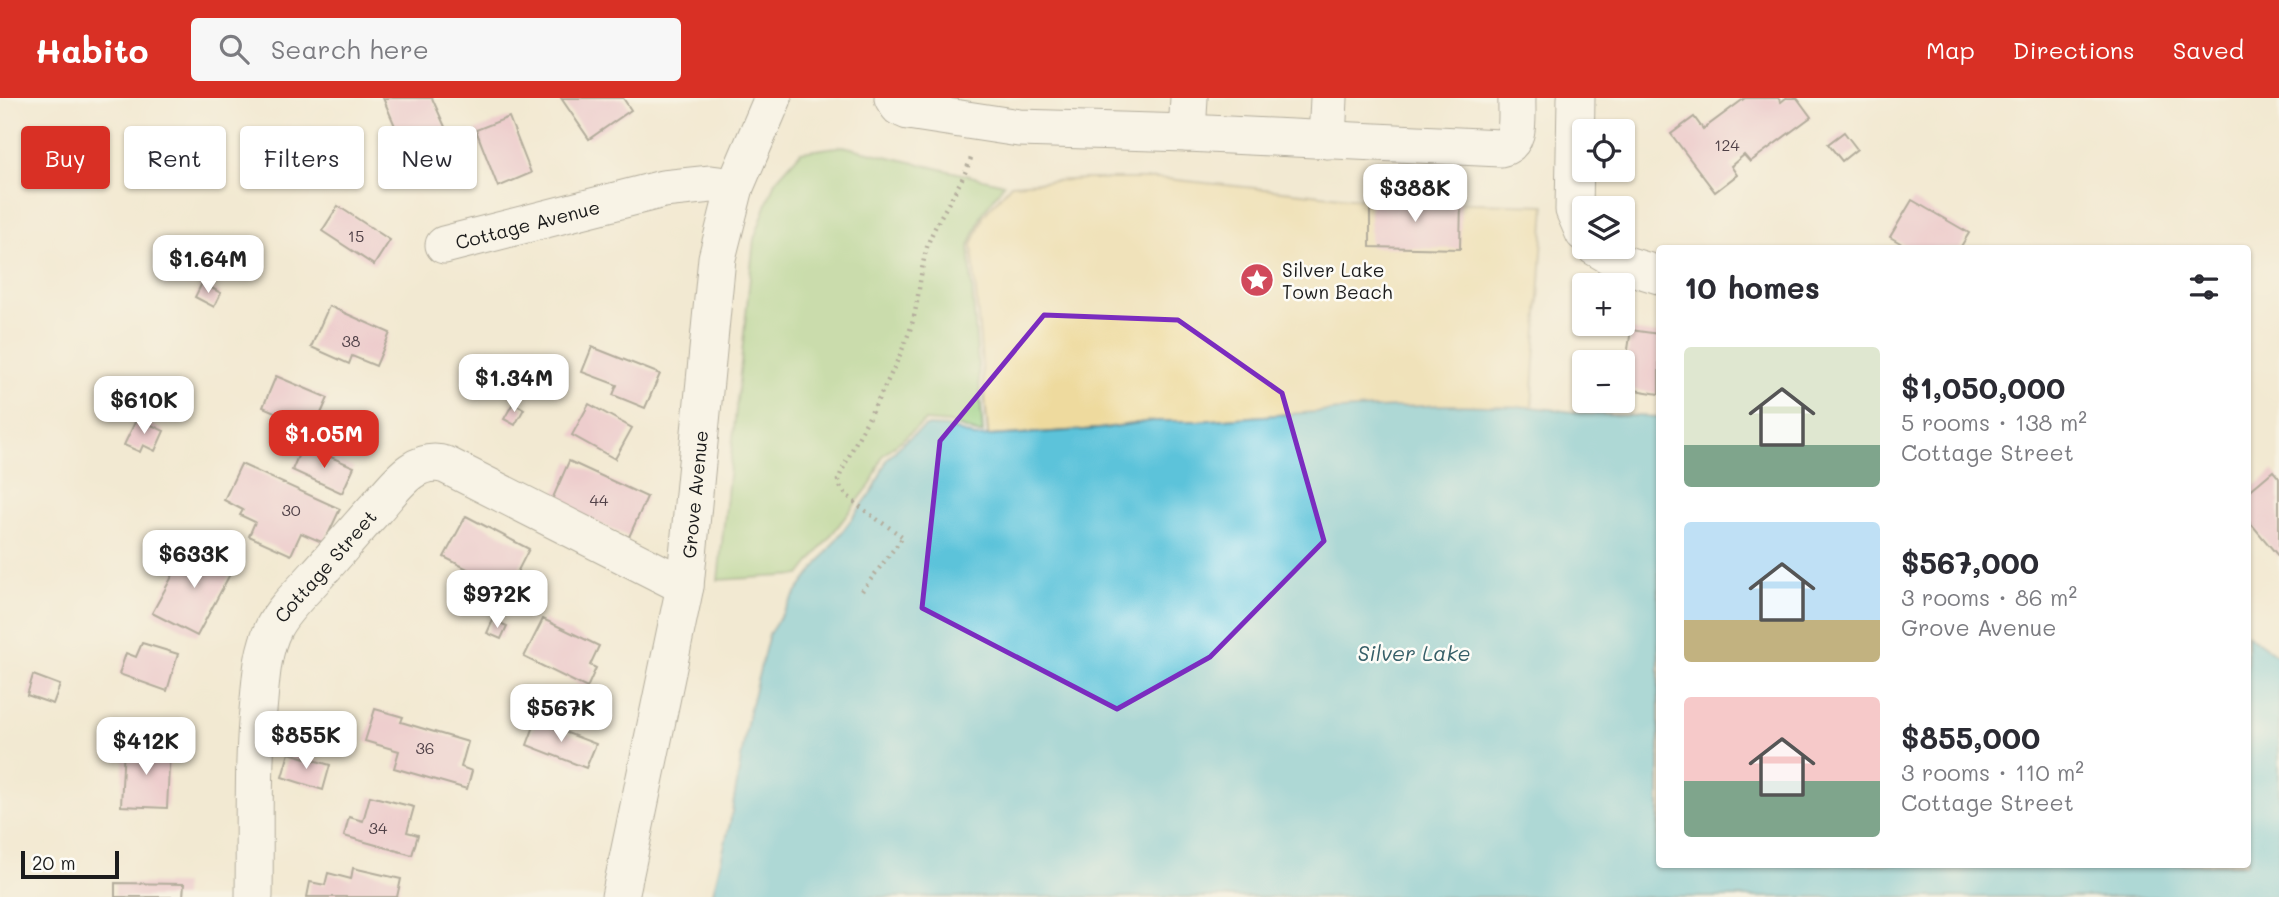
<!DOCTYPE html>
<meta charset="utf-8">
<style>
body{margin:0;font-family:Mali,sans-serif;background:#f7f7f7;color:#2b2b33;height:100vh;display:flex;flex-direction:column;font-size:26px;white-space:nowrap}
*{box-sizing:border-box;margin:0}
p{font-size:23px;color:#7c7c81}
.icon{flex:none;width:38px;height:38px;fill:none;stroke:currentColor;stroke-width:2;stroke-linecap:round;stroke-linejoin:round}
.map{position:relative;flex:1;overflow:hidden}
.side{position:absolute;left:1656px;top:147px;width:595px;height:623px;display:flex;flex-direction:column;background:#fff;border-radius:7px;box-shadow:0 2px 5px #0004}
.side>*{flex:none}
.guide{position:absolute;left:21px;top:28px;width:665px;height:63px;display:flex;gap:14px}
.tools{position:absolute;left:1572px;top:21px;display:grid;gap:14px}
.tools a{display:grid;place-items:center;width:63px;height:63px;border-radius:7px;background:#fff;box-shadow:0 2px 5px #0004;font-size:35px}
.scale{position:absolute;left:21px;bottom:18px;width:98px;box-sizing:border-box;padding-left:7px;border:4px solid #1c1c1c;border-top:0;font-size:19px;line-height:24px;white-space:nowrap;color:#1c1c1c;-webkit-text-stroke:5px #fdfcf7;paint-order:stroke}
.price{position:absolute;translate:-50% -60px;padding:0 16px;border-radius:14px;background:#fff;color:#222;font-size:23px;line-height:46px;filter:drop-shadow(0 2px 4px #0008)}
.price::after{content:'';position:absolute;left:50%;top:42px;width:21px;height:16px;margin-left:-10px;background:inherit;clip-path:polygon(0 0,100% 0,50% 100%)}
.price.selected{background:#d93025;color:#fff}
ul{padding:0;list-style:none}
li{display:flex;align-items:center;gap:21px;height:175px;padding:0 28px}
li span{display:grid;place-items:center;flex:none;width:196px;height:140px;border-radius:7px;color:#555}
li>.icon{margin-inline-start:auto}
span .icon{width:84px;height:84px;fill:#fffc;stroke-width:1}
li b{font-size:30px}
h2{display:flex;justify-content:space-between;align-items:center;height:84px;padding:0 28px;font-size:30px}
.chip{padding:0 24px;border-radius:7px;background:#fff;box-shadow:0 2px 5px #0004;font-size:24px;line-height:63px}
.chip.selected{background:#d93025;color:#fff}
header{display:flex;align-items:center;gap:42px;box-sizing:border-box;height:98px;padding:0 35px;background:#d93025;color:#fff}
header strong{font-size:33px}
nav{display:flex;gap:38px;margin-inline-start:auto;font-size:24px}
.search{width:490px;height:63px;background:#f7f7f7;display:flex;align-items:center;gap:18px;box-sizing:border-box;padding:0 24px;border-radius:7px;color:#7c7c81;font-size:26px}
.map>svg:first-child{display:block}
</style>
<header>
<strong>Habito</strong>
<div class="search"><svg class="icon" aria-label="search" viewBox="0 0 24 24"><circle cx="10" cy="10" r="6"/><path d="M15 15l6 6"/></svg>Search here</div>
<nav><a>Map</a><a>Directions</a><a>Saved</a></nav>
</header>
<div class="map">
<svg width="2279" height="799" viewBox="0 0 2279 799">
<rect width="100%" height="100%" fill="#fdfcf7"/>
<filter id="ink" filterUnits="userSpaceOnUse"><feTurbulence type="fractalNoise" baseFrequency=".0143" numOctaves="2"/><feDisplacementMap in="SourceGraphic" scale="14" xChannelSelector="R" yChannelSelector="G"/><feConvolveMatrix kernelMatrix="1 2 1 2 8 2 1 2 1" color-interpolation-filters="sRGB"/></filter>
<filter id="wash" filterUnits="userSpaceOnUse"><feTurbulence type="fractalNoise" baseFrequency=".00686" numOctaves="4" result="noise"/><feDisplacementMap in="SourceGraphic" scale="28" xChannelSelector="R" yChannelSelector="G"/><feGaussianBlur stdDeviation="1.57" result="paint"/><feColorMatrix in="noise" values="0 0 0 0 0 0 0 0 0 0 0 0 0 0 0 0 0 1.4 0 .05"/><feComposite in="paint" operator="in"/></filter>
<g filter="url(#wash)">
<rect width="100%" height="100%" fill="#f2e9d2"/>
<path fill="#99cd7e" stroke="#5a744d" stroke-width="2" d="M 843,48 L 1004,86 L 982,116 L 969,148 L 983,335 L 976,335 L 949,325 L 925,323 L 883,357 L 871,386 L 800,477 L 718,482 L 754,141 L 775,83 L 801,54 Z"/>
<path fill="#eeda9e" stroke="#857b5d" stroke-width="2" d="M 1085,81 L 1167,81 L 1370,102 L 1545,107 L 1532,309 L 1446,307 L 1356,311 L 1197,323 L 1152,323 L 1099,331 L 988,338 L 972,147 L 984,117 L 1011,86 Z"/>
<path fill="#5cc3da" stroke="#3c707b" stroke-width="2" d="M 1446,307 L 1532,309 L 1588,316 L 1659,319 L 1659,766 L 2247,766 L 2247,536 L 2279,559 L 2279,799 L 712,799 L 730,725 L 749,614 L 769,536 L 794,498 L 874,391 L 887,361 L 905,343 L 926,328 L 947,329 L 975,339 L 1099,331 L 1152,323 L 1197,323 L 1356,311 Z"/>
<g id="blocks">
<g fill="#e7aac7">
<path d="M 383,0 L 432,0 L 446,31 L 404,49 Z"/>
<path d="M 561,0 L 623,0 L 631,12 L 589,41 Z"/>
<path d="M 1745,0 L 1778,0 L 1781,4 L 1786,0 L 1797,0 L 1811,19 L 1750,64 L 1744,57 L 1731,68 L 1737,77 L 1715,94 L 1671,36 L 1694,19 L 1703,31 Z"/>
<path d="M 509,19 L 531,75 L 498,89 L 476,32 Z"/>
<path d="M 1844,34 L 1857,51 L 1842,63 L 1828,46 Z"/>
<path d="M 1370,102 L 1461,103 L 1460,151 L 1370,149 Z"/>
<path d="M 1912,102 L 1969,135 L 1960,150 L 1909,150 L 1890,139 Z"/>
<path d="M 338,108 L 390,142 L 374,167 L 322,133 Z"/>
<path d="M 202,185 L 221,195 L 214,209 L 195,199 Z"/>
<path d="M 329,208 L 390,235 L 376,268 L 352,258 L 349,266 L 311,249 Z"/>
<path d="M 1631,232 L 1659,236 L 1659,296 L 1622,290 Z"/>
<path d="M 592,249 L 660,276 L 645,310 L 613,297 L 617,287 L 582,274 Z"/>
<path d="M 276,278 L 328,300 L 314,331 L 263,309 Z"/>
<path d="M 513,305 L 524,311 L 515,327 L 504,321 Z"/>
<path d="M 589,306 L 632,330 L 615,361 L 572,337 Z"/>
<path d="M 137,320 L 164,333 L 155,353 L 143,347 L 140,354 L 124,347 Z"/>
<path d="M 301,351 L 322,360 L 324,356 L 354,369 L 342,395 L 292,372 Z"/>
<path d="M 569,363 L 647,399 L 629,439 L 551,404 Z"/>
<path d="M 241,366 L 340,411 L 324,445 L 301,435 L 291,457 L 249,438 L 255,424 L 240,417 L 243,412 L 224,402 Z"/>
<path d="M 2273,373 L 2279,380 L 2279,459 L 2247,421 L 2247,395 Z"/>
<path d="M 466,418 L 529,451 L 508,492 L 444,459 Z"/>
<path d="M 200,446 L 236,465 L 197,538 L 152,515 L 180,464 L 188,468 Z"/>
<path d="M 543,521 L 599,548 L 590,567 L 596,570 L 587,590 L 524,559 Z"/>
<path d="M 493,522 L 507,528 L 501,541 L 487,535 Z"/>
<path d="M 142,545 L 178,556 L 167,593 L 119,576 L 126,555 L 136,559 Z"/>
<path d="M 33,577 L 60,587 L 53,606 L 27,597 Z"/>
<path d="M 375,611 L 403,619 L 401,624 L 468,644 L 461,669 L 472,673 L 467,691 L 394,670 L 399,653 L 365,643 Z"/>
<path d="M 536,623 L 596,646 L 586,670 L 527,647 Z"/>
<path d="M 124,648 L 170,650 L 167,710 L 121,708 Z"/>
<path d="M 289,655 L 330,667 L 323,692 L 282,679 Z"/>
<path d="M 370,698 L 414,709 L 407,734 L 418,737 L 412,757 L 344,738 L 349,719 L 363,723 Z"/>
<path d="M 353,770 L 401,781 L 397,799 L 307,799 L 310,784 L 325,787 L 328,775 L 351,781 Z"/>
<path d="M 115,785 L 184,786 L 183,799 L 115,799 Z"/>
</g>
</g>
</g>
<g filter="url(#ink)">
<use href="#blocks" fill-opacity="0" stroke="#67645c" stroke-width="2"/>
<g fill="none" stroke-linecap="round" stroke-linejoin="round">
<g stroke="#67645c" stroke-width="39">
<g id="minor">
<path d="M 893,0 L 899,9 L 908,13 L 1019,30 L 1187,35"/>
<path d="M 1189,0 L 1187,35 L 1500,50 C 1522,46 1516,17 1517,0"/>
<path d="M 1576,0 L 1574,112 L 1584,135"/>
<path d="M 1327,42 L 1329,0"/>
<path id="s1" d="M 444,147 L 663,91 L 711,86 L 735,89"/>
<path d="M 1595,149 L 1626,167 L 1659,177"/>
<path id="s2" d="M 254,799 C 255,733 252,667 259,602 C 261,577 263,551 274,529 C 284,510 301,495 315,479 C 335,457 354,434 375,411 C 394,390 414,357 446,367 L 685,488"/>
<path id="s3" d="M 620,799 L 685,488 L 717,160 L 735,89 L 773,0"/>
</g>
</g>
<path stroke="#67645c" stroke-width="4.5" stroke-dasharray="2 5" stroke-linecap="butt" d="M 862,493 L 903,439 C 888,428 839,399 838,382 C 860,331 891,284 910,232 C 920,204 919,171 929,143 C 941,113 962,88 972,57"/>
<use href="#minor" stroke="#fff" stroke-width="37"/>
</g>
</g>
<path d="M0 0H2279V799H0ZM 1044,217 L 1178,222 L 1282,295 L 1324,443 L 1210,559 L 1117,611 L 922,510 L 940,343 Z" fill="#f2e9d2" fill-opacity=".55" fill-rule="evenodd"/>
<path fill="none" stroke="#7b2cbf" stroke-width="5" stroke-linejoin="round" d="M 1044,217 L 1178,222 L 1282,295 L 1324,443 L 1210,559 L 1117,611 L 922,510 L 940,343 Z"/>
<defs>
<g id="sight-disc" transform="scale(1.75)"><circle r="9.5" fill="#d1495b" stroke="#fdfcf7"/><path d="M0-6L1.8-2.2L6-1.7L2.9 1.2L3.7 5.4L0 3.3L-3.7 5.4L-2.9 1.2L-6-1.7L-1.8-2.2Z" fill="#fff"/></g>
</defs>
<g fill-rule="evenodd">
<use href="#sight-disc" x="1257" y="182"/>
</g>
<g text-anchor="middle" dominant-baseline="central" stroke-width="5" stroke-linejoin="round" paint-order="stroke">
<g font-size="16" fill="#4f4047">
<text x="1727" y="46">124</text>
<text x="356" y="137">15</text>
<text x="351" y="242">38</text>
<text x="599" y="401">44</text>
<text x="291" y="411">30</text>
<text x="425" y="649">36</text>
<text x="378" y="729">34</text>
</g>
<g font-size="19" fill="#1c1c1c" stroke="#fdfcf7">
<text stroke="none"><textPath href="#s1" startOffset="86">Cottage Avenue</textPath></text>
<text stroke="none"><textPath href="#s3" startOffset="410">Grove Avenue</textPath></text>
<text stroke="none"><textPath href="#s2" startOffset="352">Cottage Street</textPath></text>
</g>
<g font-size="19" fill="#1c1c1c" stroke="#fdfcf7" text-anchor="start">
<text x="1282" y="171">Silver Lake<tspan x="1282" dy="22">Town Beach</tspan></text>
</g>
<g font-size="21" font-style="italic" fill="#365f68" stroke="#fdfcf7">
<text x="1414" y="554">Silver Lake</text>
</g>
</g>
</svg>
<div class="tools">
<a><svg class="icon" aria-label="locate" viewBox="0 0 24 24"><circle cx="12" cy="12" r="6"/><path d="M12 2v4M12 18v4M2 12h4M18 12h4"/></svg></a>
<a><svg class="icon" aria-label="layers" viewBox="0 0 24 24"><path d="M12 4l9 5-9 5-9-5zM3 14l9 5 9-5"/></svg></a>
<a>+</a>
<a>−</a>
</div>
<div class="scale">20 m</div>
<b class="price" style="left:1415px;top:126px">$388K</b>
<b class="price" style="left:208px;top:197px">$1.64M</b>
<b class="price" style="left:514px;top:316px">$1.34M</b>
<b class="price" style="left:144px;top:338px">$610K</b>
<b class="price selected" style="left:324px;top:372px">$1.05M</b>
<b class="price" style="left:194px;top:492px">$633K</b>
<b class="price" style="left:497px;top:532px">$972K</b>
<b class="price" style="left:561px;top:646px">$567K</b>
<b class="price" style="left:306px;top:673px">$855K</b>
<b class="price" style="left:146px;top:679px">$412K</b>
<div class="guide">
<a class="chip selected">Buy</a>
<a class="chip">Rent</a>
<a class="chip">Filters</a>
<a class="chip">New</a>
</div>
<section class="side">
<h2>10 homes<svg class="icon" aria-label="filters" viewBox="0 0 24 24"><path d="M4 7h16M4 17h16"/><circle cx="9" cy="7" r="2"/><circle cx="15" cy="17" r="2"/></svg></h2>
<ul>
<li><span style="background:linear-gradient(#dfe7d0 70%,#7fa58c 0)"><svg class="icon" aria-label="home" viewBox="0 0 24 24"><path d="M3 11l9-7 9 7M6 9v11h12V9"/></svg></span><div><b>$1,050,000</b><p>5 rooms · 138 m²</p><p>Cottage Street</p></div></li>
<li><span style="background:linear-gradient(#bfe0f5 70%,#c2b280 0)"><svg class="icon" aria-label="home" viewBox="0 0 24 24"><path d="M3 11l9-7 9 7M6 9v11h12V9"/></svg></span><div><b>$567,000</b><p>3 rooms · 86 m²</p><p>Grove Avenue</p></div></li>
<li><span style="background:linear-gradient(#f6c9c9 60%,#7fa58c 0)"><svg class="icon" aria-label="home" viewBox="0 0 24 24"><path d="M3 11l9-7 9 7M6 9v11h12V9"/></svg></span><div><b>$855,000</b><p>3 rooms · 110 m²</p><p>Cottage Street</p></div></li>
</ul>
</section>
</div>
